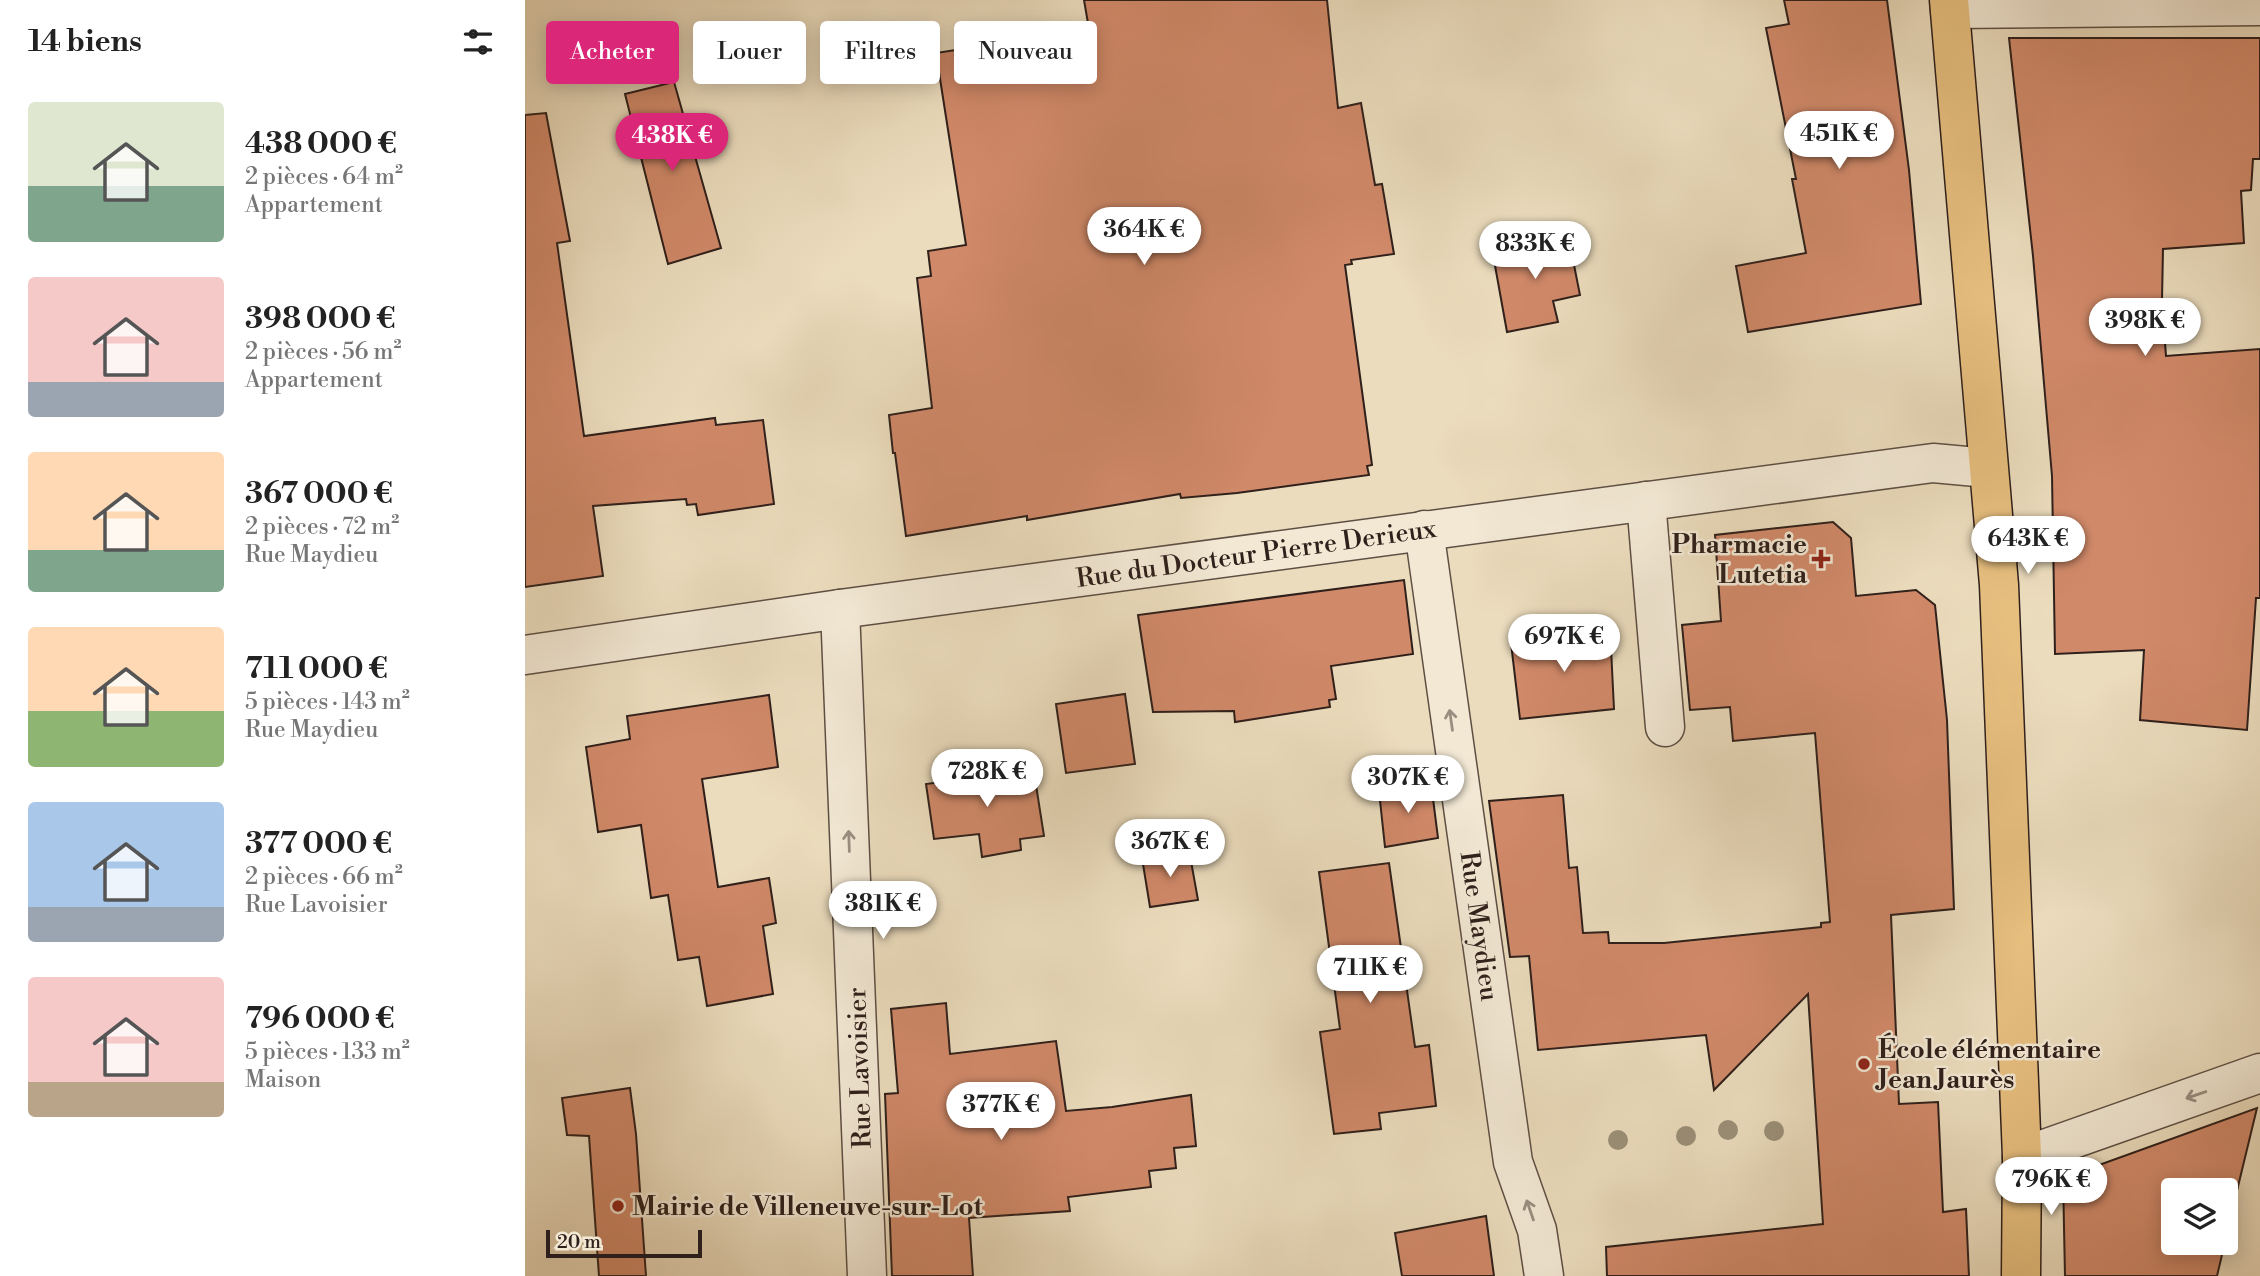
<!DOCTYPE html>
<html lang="fr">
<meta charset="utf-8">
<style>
:root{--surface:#fff;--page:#f2f2f2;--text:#222;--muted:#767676;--accent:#db2777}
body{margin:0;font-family:"Libre Bodoni",serif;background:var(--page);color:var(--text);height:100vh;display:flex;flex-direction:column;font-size:26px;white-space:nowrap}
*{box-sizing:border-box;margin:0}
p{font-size:23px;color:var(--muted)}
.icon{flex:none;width:38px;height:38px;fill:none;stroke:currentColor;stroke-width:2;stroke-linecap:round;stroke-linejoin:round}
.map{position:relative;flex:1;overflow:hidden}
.sheet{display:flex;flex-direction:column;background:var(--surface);width:525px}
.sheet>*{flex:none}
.guide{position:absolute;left:21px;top:21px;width:665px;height:63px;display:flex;gap:14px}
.controls{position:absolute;left:1636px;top:1178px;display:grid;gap:14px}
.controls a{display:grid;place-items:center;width:77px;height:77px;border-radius:7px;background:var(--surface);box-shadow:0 4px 18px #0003;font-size:35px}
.scale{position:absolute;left:21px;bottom:18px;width:156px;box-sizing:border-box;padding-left:7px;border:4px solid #2f201b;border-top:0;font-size:19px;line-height:24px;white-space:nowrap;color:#2f201b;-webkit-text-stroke:5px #f2e8d4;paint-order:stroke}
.price{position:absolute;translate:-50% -60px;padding:0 16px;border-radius:24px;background:#fff;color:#222;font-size:23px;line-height:46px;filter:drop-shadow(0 2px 4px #0008)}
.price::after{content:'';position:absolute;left:50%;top:42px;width:21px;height:16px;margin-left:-10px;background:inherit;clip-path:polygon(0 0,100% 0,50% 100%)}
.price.selected{background:var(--accent);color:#fff}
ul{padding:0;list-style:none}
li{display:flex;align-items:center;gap:21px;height:175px;padding:0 28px}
li span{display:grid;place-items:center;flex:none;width:196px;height:140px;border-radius:7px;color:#555}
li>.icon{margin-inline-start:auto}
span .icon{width:84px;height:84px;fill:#fffc;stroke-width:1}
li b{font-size:30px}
h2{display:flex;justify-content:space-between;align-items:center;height:84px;padding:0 28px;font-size:30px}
.tag{padding:0 24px;border-radius:7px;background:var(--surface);box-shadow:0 4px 18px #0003;font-size:24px;line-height:63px}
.tag.selected{background:var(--accent);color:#fff}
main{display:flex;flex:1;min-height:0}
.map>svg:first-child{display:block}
.building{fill:#d08969;stroke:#2f201b;stroke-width:2}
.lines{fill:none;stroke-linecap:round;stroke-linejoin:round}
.minor-casing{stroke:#5e4f44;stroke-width:41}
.major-casing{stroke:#2f201b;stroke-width:41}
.minor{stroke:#f2e8d4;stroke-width:38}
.major{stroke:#e6be7e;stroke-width:38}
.tree{fill:#9a8f78}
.oneway{stroke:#9a8e81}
.poi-dot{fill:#8f2418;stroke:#f2e8d4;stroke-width:2.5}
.labels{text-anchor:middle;stroke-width:5;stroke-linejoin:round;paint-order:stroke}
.poi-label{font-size:26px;font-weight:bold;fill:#2f201b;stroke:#f2e8d4;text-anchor:start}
.street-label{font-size:26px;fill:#2f201b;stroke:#f2e8d4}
</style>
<main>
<section class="sheet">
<h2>14 biens<svg class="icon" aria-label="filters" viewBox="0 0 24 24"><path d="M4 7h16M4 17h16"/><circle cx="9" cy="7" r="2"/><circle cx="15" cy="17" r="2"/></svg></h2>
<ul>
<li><span style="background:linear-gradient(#dfe7d0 60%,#7fa58c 0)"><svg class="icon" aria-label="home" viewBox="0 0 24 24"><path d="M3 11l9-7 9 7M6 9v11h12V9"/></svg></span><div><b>438 000 €</b><p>2 pièces · 64 m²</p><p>Appartement</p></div></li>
<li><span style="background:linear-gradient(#f6c9c9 75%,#9aa5b1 0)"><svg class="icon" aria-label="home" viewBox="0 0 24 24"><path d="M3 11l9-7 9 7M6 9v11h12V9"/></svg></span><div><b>398 000 €</b><p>2 pièces · 56 m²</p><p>Appartement</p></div></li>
<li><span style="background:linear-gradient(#ffd9b3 70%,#7fa58c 0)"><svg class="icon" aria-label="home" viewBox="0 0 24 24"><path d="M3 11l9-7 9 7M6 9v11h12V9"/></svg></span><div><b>367 000 €</b><p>2 pièces · 72 m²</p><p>Rue Maydieu</p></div></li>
<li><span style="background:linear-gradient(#ffd9b3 60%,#8fb573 0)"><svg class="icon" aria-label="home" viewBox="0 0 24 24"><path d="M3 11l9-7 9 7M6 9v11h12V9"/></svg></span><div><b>711 000 €</b><p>5 pièces · 143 m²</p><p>Rue Maydieu</p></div></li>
<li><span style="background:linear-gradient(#a9c7e8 75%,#9aa5b1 0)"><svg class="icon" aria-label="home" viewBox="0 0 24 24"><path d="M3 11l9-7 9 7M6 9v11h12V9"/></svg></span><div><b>377 000 €</b><p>2 pièces · 66 m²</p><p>Rue Lavoisier</p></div></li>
<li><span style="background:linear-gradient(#f6c9c9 75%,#b9a48a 0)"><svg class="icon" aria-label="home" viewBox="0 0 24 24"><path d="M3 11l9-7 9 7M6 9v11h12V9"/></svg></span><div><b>796 000 €</b><p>5 pièces · 133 m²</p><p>Maison</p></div></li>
</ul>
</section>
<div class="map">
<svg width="1735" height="1276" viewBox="0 0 1735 1276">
<rect width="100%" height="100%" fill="#ebdcbd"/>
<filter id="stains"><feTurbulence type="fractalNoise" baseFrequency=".00286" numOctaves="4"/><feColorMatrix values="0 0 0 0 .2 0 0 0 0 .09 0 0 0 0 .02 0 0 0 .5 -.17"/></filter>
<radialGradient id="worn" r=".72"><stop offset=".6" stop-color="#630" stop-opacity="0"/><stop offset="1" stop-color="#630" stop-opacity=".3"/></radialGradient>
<!-- building -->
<g class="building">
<path d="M559,0h243l11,108 23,-5 14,82 7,-1 12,70 -43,6 1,4 -7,1 27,200 -5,1 2,9 -132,18 -56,5 -1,-4 -153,26v-4l-121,20 -11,-83h-2l-4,-38 43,-7 -15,-130 14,-2 -3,-25 38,-6 -30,-192 153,-24z"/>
<path d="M1259,0h103l22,170 12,134 -173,28 -12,-66 70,-13 -14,-74h4l-30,-151 23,-4z"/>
<path d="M1484,38h251v121h-7l-2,31 -10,1 3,52 -81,6 -1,51 4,56 94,-7v249h-4l-9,132 -107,-10 4,-70 -89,4 -3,-178 -19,-220z"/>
<path d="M149,82l47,166 -53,16 -43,-170z"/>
<path d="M21,113l24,128 -13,2 27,193 131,-18 1,7 47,-5 11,84 -76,11 -2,-11 -9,1 -1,-6 -93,7 10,70 -78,11v-472z"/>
<path d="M1043,235l12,60 -27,6 5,21 -51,10 -15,-83z"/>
<path d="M1308,522l18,16 5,58 60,-6 19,15 12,115 7,189 -63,6 8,189 39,-2 5,110 23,-3 3,67h-362l-1,-29 217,-23 -15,-230 -94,96 -8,-55 -168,15 -9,-94 -19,1 -21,-156 74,-6 6,73 8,-1 6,66 25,-1 1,11h55l157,-16v-4l9,-1 -15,-189 -82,8 -3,-34 -40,3 -8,-85 39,-4 -6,-86z"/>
<path d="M879,580l9,74 -82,12 5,33 -7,1 1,7 -95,15 -1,-11 -81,1 -15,-97z"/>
<path d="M1085,628l4,81 -94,10 -9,-76z"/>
<path d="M600,694l10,70 -69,9 -10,-69z"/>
<path d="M244,695l9,72 -76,12 16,108 51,-9 7,45 -13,3 10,68 -66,12 -8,-49 -21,3 -10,-65 -17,3 -10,-73 -43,7 -12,-85 44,-8 -3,-23z"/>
<path d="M481,764l30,21 8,51 -24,3 1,11 -39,7 -3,-23 -45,5 -8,-55 44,-6 4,-11z"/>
<path d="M906,783l7,55 -53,9 -6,-56z"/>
<path d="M664,850l9,50 -48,7 -8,-49z"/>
<path d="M864,863l26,184 14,-2 7,61 -57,7 2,16 -47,5 -14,-102 20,-3 -21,-157z"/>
<path d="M421,1003l4,51 106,-13 10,70 46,-4 79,-12 5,51 -22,2 2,20 -27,3 2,16 -83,10 2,14 -101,7 4,58h-81l-7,-182 13,-1 -7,-84z"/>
<path d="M105,1088l6,46 10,142h-47l-10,-140 -22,-1 -5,-37z"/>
<path d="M1732,1108l-31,128v-46h-53v52h52l-8,34h-152l-2,-98z"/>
<path d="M961,1216l8,60h-92l-7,-43z"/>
</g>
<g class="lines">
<!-- minor casing -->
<g class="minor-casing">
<g id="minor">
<path d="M1425,9l310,-3"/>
<path d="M1121,501l19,226"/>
<path d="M899,530l89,632 24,68 7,46"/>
<path d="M315,609l27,667"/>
<path d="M0,655l315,-46 1093,-146 55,5"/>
<path d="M1497,1157l238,-84"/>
</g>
</g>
<!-- major casing -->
<g class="major-casing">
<path id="major" d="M1424,0l50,585 23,572 -1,119"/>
</g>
<!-- minor -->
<use href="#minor" class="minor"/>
<!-- major -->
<use href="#major" class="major"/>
</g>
<!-- trees -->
<g class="tree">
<circle cx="1203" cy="1130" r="10"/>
<circle cx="1249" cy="1131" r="10"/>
<circle cx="1161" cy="1136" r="10"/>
<circle cx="1093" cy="1140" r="10"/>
</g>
<!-- one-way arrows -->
<defs><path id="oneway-shaft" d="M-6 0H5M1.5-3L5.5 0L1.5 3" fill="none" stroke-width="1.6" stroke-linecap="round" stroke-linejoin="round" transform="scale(1.75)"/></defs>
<g class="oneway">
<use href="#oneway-shaft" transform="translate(926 720) rotate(-98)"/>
<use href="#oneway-shaft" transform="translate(324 841) rotate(-92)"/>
<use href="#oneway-shaft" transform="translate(1671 1095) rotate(161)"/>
<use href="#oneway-shaft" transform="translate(1005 1210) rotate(-109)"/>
</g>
<!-- markers -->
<g class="poi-dot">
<path d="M1292.5 548.5h7v7h7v7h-7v7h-7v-7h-7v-7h7z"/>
<circle cx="1339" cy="1064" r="7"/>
<circle cx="93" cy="1206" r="7"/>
</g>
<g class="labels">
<!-- poi labels -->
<g class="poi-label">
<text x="1282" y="553" text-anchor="end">Pharmacie<tspan x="1282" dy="30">Lutetia</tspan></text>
<text x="1353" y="1058">École élémentaire<tspan x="1353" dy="30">Jean Jaurès</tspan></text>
<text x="107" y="1215">Mairie de Villeneuve-sur-Lot</text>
</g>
<!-- street labels -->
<g class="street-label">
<text transform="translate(731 553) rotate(-8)" y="9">Rue du Docteur Pierre Derieux</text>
<text transform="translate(955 926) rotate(82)" y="9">Rue Maydieu</text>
<text transform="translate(334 1068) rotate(-92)" y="9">Rue Lavoisier</text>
</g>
</g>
<rect width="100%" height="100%" filter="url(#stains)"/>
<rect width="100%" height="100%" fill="url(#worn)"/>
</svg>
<div class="controls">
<a><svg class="icon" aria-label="layers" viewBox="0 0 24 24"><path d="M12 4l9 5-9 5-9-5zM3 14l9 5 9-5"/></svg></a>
</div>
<div class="scale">20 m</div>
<b class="price" style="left:1314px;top:171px">451K €</b>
<b class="price selected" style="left:147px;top:173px">438K €</b>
<b class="price" style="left:619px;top:267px">364K €</b>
<b class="price" style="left:1010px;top:281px">833K €</b>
<b class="price" style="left:1620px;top:358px">398K €</b>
<b class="price" style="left:1503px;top:576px">643K €</b>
<b class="price" style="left:1039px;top:674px">697K €</b>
<b class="price" style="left:462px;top:809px">728K €</b>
<b class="price" style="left:883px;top:815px">307K €</b>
<b class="price" style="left:645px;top:879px">367K €</b>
<b class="price" style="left:358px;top:941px">381K €</b>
<b class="price" style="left:845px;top:1005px">711K €</b>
<b class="price" style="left:476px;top:1142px">377K €</b>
<b class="price" style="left:1526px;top:1217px">796K €</b>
<div class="guide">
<a class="tag selected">Acheter</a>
<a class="tag">Louer</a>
<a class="tag">Filtres</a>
<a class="tag">Nouveau</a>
</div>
</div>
</main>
